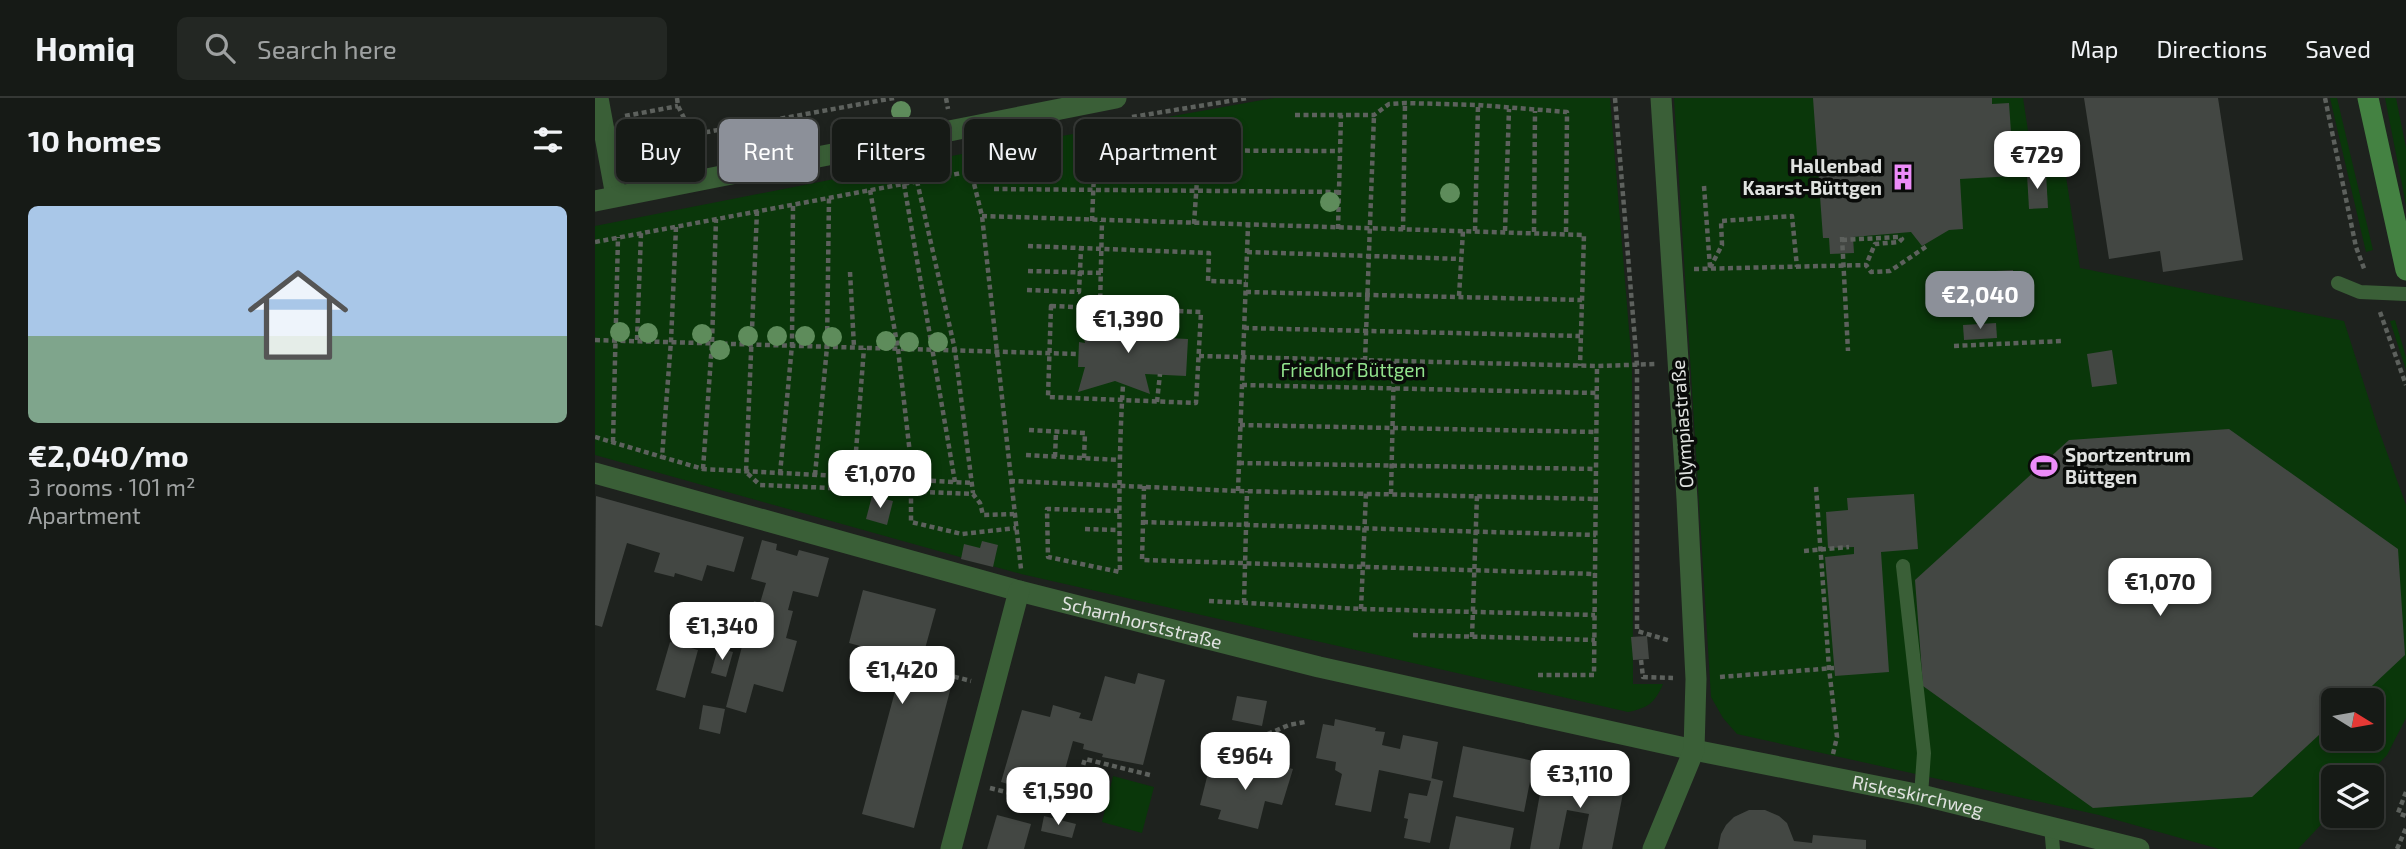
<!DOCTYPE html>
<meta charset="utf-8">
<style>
:root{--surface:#161a16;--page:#232723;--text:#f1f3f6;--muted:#9ea1a1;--line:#353835;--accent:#8c9099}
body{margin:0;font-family:"Exo 2",sans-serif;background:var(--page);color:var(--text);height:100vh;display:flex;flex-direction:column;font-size:26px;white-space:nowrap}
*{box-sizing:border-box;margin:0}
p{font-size:23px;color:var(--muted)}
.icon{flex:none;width:38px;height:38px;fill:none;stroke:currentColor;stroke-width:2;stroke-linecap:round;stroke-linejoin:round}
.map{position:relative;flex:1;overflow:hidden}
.panel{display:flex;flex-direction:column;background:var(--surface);width:595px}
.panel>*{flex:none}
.banner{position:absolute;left:21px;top:21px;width:665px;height:63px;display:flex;gap:14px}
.needle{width:46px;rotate:101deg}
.fabs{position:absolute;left:1726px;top:590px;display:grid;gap:14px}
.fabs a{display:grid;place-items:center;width:63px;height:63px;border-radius:10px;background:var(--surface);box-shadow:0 4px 10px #0003,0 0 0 2px var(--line);font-size:35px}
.price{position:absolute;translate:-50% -60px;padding:0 16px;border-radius:14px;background:#fff;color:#222;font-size:23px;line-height:46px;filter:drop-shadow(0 2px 4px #0008)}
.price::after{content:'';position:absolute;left:50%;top:42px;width:21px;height:16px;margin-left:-10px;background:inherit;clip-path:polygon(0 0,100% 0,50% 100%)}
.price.on{background:var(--accent);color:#fff}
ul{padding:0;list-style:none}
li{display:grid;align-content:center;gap:14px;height:371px;padding:0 28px}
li+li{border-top:2px solid var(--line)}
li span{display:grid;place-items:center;height:217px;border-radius:10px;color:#555}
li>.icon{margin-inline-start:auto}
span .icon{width:126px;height:126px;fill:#fffc;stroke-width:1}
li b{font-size:30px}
h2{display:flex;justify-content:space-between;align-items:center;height:84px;padding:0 28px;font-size:30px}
.pill{padding:0 24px;border-radius:10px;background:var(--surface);box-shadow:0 4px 10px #0003,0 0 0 2px var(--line);font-size:24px;line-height:63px}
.pill.on{background:var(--accent);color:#fff}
header{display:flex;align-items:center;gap:42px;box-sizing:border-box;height:98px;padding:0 35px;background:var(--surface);border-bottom:2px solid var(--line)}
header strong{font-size:33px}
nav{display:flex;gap:38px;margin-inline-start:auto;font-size:24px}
.search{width:490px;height:63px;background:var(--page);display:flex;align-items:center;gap:18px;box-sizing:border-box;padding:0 24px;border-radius:10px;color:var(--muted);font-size:26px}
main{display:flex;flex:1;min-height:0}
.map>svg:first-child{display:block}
.green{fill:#0a370a;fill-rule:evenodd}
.building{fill:#434743}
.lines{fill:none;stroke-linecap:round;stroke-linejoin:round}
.path{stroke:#5d615d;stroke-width:4.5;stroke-dasharray:5 3.5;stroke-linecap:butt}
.lane{stroke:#3a5f37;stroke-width:14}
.street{stroke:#3a5f37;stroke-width:21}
.secondary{stroke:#448242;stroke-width:21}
.tree{fill:#5e8c5b}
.labels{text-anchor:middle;stroke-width:7;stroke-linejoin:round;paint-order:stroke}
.poi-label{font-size:19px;font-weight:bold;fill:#e0e2e0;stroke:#090b09;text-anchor:end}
.park-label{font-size:19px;fill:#92e38d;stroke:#090b09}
.street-label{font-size:19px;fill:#e0e2e0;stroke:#090b09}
</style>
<header>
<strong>Homiq</strong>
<div class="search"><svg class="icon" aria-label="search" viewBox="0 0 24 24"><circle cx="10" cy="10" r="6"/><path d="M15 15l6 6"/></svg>Search here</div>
<nav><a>Map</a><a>Directions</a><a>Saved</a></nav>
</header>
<main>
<section class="panel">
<h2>10 homes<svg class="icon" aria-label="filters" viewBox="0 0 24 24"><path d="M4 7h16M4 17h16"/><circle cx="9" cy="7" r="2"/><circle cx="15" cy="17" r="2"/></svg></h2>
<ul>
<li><span style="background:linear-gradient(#a9c7e8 60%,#7fa58c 0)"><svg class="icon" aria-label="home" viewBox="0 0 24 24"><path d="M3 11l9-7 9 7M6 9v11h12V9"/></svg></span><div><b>€2,040/mo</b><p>3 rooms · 101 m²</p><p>Apartment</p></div></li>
</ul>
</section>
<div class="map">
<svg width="1811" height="751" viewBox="0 0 1811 751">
<rect width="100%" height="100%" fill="#1e221e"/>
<!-- green -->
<g class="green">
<path d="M679,0h336l22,268 1,318h30c-8,19 -15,24 -35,28l-607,-138 -426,-119v-229l372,-73z"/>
<path d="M1079,0h349l9,59h31l17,111 264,53 34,107 28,77v213l-19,37 -21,22h-33v35l-35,37h-79l-120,-34 -362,-81 -14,-16 -12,-21zM1738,602h38v38h-38z"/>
<path d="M1735,0h7l36,152 -7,2z"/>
<path d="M1790,0h11l10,50v57z"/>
<path d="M1800,222l11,37v13l-16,-49z"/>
<path d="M518,678l41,11 -12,46 -40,-11z"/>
</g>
<!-- building -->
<g class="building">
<path d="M1218,0h179v6l17,-1 5,73 -54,3 3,50 -14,1 -27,16 -11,-14 -58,5 1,16 -24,1 -1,-16h-6z"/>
<path d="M1489,0h134l25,162 -80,12 -3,-21 -51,8z"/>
<path d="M1451,75l2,35 -19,1 -2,-35z"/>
<path d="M1418,172l3,43 -53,4 -3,-44z"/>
<path d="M483,218l38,13 35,-11 -5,19 42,2 -2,37 -41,-2 5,20 -35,-13 -37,11 7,-25h-7l1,-25 6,1z"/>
<path d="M1401,225l1,15 -33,2 -1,-15z"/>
<path d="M1517,252l5,34 -25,3 -5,-33z"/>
<path d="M1634,331l169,120 7,106 -48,45h-24v22l-81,75 -159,11 -170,-122 -8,-106 154,-140z"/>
<path d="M1319,396l4,55 -37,3 8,120 -54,4 -10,-119 29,-3v-7l-26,1 -2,-36 22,-2 -1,-12z"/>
<path d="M1,398l148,41 -10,35 -27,-7 -5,16 -27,-8 -1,4 -20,-5 6,-19 -33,-10 -25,84 -7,-2z"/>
<path d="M277,398l21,5 -6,24 -21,-6z"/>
<path d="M167,442l15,4 -1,6 21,6 2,-6 30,8 -11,39 -25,-6 -5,19 5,1 -7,27 11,3 -14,51 -29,-8 -8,29 -20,-6 28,-106 6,2 6,-20 -15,-4z"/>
<path d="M387,443l16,4 -5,22 -32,-8 3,-15 16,4z"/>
<path d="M268,492l73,19 -18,65 34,9 -38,145 -52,-14 42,-156 -55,-15z"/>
<path d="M1052,538l2,23 -16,1 -2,-23z"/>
<path d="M75,544l28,8 -13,48 -29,-8z"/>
<path d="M123,550l15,4 -7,25 -15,-4z"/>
<path d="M543,575l27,7 -22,85 -41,-8 1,-3 -20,-5 1,-5 -11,-3 -16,57 -40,-8 1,-3 -17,-5 21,-72 28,7 3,-12 28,8 -2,5 13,3 13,-45 30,8z"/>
<path d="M642,598l30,5 -5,25 -30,-6z"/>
<path d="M108,607l22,4 -5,25 -21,-5z"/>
<path d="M740,621l41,9 -1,3 10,1 -3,13 18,4 3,-14 35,7 -7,39v-3l12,3 -13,62 -26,-5 4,-19 -4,-1 5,-25 18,3 4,-15 -52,-11 -8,42 -36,-7 7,-31 -7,-4 1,-8 -20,-4 7,-34 11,2z"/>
<path d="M868,648l71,15 -10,51 -71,-15z"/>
<path d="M666,663l32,8 -11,36 -17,-4 -7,28 -40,-10 3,-9 -21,-5 10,-40 46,12z"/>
<path d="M977,670l54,10 -14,71h-30l7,-35 -22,-4 -8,39h-29l11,-61 26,5z"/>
<path d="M1154,712h16l14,6 8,7 7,18 18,2 1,-8 53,5v9h-148l3,-15 5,-9 8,-8z"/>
<path d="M402,717l34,9 -7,25h-37z"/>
<path d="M449,718l32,8 -4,14 -31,-7z"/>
<path d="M861,718l58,12 -4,21h-61z"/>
</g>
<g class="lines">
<!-- path -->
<g class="path">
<path d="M82,0l1,8 15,30"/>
<path d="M351,0l2,11"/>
<path d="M1020,0l22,267v266l34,10"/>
<path d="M1730,0l31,149 9,24"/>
<path d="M700,17h79l15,-11 16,-1 73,2 89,7 -1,121"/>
<path d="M30,18l53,-10"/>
<path d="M537,19l116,-19"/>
<path d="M35,48l264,-48"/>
<path d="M371,53l16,65 39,353"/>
<path d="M75,63l23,-25"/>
<path d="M322,83l38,169 18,143"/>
<path d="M309,86l51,298"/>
<path d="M1109,88l6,81"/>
<path d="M399,91l346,3"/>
<path d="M275,92l28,159 15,131"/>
<path d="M162,113l-11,261 14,13 213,9 7,9 3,12 31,-1"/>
<path d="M387,118l602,19 -4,131"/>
<path d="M497,123l3,-71 245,1"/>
<path d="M599,126l5,-74"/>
<path d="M81,129l-5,114 -9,116 41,12 270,14"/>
<path d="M743,131l3,-114"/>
<path d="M808,132l2,-127"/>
<path d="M880,133l3,-125"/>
<path d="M910,133l4,-122"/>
<path d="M939,134l1,-121"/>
<path d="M1247,139l6,114"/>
<path d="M1247,142l58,-3 2,2 -3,3 -24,2 -9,21"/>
<path d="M0,144l377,-71"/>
<path d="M433,148l181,7 -1,28 38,1"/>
<path d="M652,154l214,7"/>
<path d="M1115,170l12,-23 -1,-24 71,-5 5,51"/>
<path d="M1099,171l172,-4 5,7 19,-1 37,-25v-2"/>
<path d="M433,173l73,2"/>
<path d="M255,174l4,75"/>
<path d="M432,192l52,2 2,-43"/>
<path d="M651,194l336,8"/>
<path d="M864,198l4,-65"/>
<path d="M456,208l150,6 -5,91 -148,-6z"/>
<path d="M505,209l2,-86"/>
<path d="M1785,214l26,73"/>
<path d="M649,230l336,8"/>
<path d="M565,239l1,-27"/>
<path d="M0,242l483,14"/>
<path d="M42,242l4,-107"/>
<path d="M1359,248l108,-5"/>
<path d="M604,258l398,10 59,-2"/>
<path d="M770,263l9,-246"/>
<path d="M647,287l355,8"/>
<path d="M562,304l3,-28"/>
<path d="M645,327l357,7"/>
<path d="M434,332l56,3 -1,25"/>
<path d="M0,339l67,20"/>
<path d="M18,344l5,-205"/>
<path d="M431,357l93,5"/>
<path d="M460,359l1,-25"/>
<path d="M644,365l357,6"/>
<path d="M108,371l9,-126 4,-124"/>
<path d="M185,376l12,-129 1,-140"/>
<path d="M220,377l12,-128 2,-149"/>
<path d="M259,379l10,-129"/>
<path d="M415,383l228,10 358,8"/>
<path d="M549,388l-2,74 453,14"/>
<path d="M1221,389l13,181 8,69 -4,17"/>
<path d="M316,392v32l51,12 54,-6"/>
<path d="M643,393l10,-265"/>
<path d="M796,396l3,-133"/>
<path d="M524,413l-72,-2 1,48 72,15c-1,-63 -1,-125 3,-187"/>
<path d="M548,424l453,13"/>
<path d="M490,431l34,1"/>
<path d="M1209,453l45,-4"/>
<path d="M614,503l152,8 234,6"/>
<path d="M649,505l3,-112"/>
<path d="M766,511l5,-116"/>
<path d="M818,537l182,5"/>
<path d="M877,539l5,-142"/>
<path d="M289,560l17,5"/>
<path d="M1046,562l2,17 30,1"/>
<path d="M326,570l50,13"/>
<path d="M943,577h56l3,-309"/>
<path d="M1125,579l114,-9"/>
<path d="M651,667l5,-24 38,-16 16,-3"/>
<path d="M395,690l80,20 15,-49 65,16"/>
<path d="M1811,694l-8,21 8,3"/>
<path d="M1802,751l9,-21"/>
</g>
<!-- lane -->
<g class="lane">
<path d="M1743,185l22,9 46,2"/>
<path d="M1308,468l21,187 -3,42"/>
<path d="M1456,728l2,23"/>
</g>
<!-- street -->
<g class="street">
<path d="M3,0l18,98"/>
<path d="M0,103l521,-103"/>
<path id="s1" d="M0,375l424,118 300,76 375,83 227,45 218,54"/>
<path d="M356,751l68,-258"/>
<path d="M1058,751l41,-99 2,-71 -9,-180 -26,-401"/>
</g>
<!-- secondary -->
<path class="secondary" d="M1773,0l38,172"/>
</g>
<!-- trees -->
<g class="tree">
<circle cx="306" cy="13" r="10"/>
<circle cx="155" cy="45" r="10"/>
<circle cx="855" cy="95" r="10"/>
<circle cx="735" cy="104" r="10"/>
<circle cx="25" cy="234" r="10"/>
<circle cx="53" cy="235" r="10"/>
<circle cx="107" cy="236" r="10"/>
<circle cx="153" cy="238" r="10"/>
<circle cx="182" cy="238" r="10"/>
<circle cx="210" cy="238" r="10"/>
<circle cx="237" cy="239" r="10"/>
<circle cx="291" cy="243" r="10"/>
<circle cx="314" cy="244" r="10"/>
<circle cx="343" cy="244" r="10"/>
<circle cx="125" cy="252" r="10"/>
</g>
<!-- icons -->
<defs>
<g id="building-bare" transform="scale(2.1)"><path d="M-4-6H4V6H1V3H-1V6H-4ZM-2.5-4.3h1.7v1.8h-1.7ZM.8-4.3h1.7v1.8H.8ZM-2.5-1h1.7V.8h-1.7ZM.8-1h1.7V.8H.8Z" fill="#ed8cf9" stroke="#090b09" stroke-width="2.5" paint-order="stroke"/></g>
<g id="stadium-bare" transform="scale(2.1)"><path d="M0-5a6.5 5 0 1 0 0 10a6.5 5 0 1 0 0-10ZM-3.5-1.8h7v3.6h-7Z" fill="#ed8cf9" stroke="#090b09" stroke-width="2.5" paint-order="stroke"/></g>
</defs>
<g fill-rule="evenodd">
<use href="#building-bare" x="1308" y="79"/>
<use href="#stadium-bare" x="1449" y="368"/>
</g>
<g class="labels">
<!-- poi labels -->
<g class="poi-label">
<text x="1287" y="75">Hallenbad<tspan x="1287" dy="22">Kaarst-Büttgen</tspan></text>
<text x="1470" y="364" text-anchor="start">Sportzentrum<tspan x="1470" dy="22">Büttgen</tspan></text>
</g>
<!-- park labels -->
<g class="park-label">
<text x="758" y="279">Friedhof Büttgen</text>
</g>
<!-- street labels -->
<g class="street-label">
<text transform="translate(1087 326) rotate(-94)" y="7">Olympiastraße</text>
<text dy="7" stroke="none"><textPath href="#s1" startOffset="567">Scharnhorststraße</textPath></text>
<text dy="7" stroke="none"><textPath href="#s1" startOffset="1362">Riskeskirchweg</textPath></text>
</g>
</g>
</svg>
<div class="fabs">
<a><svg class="needle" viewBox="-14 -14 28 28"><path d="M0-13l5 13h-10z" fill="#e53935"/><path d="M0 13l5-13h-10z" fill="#9ea1a1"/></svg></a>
<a><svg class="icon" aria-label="layers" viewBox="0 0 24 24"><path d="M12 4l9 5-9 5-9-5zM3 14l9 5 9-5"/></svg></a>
</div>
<b class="price" style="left:1442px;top:93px">€729</b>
<b class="price on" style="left:1385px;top:233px">€2,040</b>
<b class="price" style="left:533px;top:257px">€1,390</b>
<b class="price" style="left:285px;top:412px">€1,070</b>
<b class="price" style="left:1565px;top:520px">€1,070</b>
<b class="price" style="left:127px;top:564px">€1,340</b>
<b class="price" style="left:307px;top:608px">€1,420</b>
<b class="price" style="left:650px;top:694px">€964</b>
<b class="price" style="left:985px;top:712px">€3,110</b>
<b class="price" style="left:463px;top:729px">€1,590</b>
<div class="banner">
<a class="pill">Buy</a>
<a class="pill on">Rent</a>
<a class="pill">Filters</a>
<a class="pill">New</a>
<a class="pill">Apartment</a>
</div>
</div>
</main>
